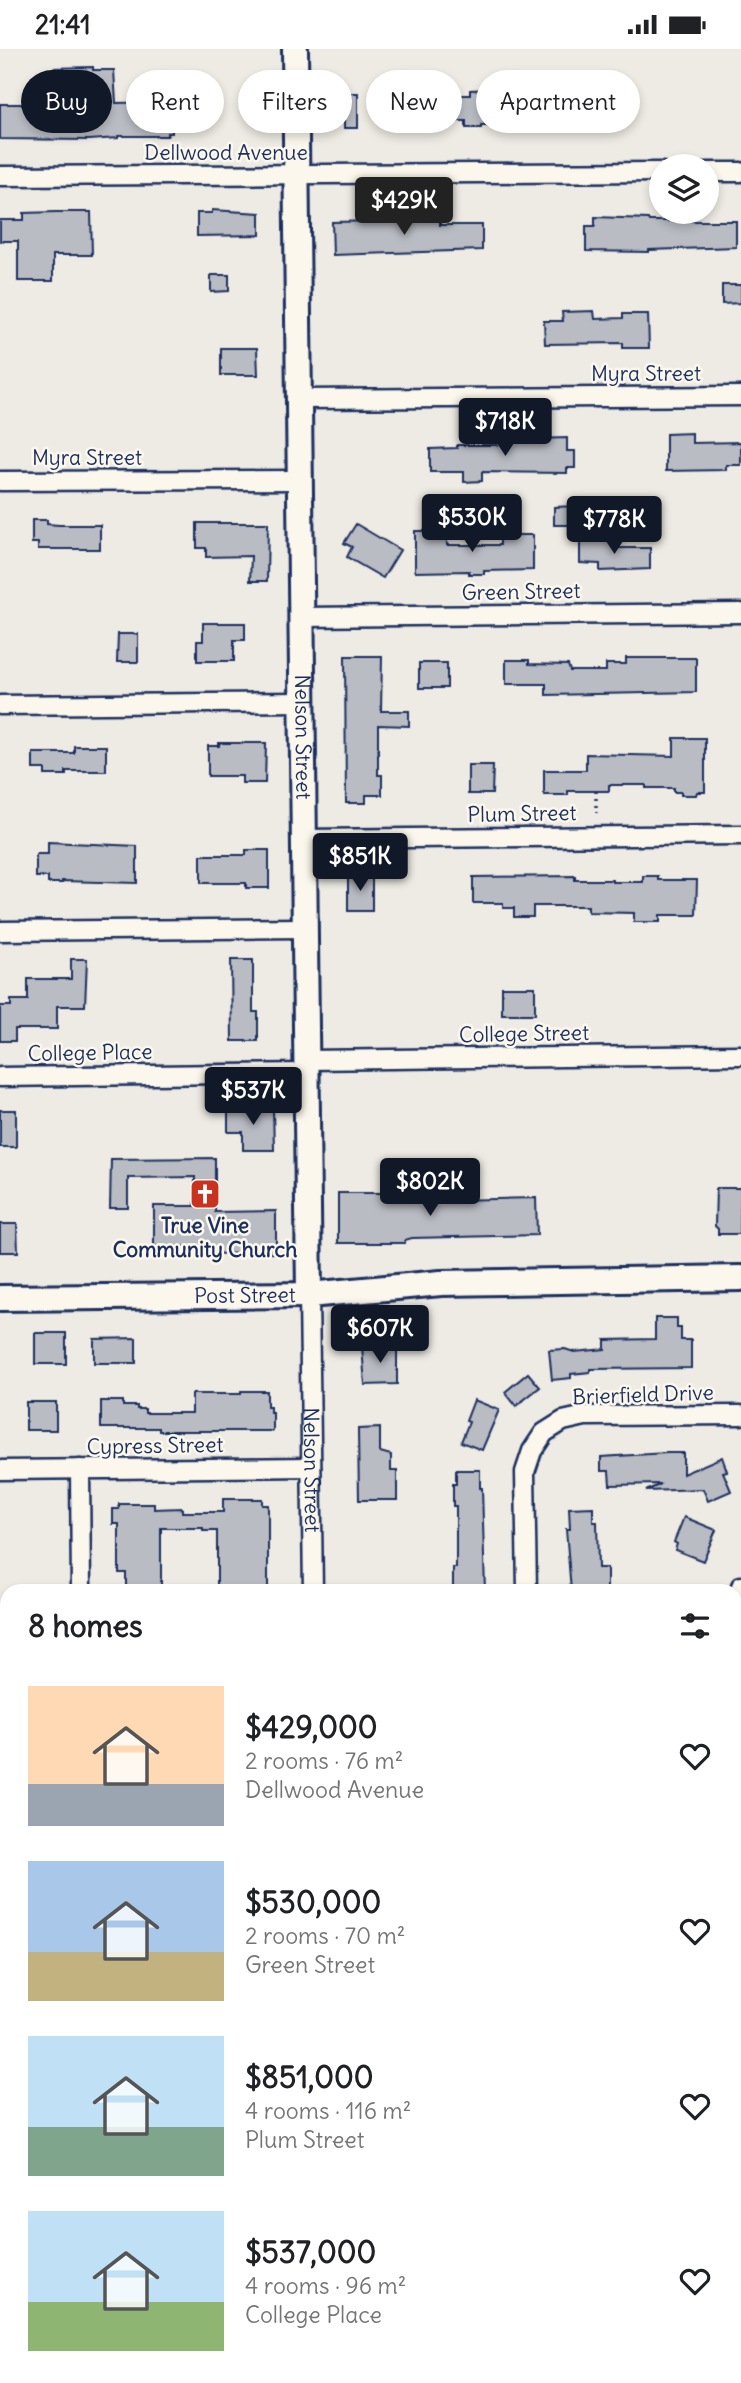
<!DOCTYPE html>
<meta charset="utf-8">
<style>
:root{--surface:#fff;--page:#f2f2f2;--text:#202124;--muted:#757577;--accent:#111827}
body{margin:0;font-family:Delius,sans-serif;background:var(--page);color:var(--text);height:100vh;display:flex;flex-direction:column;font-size:26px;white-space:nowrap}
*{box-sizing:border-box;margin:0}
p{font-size:23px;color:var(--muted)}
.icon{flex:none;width:38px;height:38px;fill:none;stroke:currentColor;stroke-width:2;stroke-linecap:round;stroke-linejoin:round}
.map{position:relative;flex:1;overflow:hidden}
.panel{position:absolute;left:0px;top:1535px;width:742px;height:800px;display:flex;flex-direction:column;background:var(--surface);border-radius:21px 21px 0 0;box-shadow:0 4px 10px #0003}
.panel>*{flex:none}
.guide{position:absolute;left:21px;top:21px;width:700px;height:63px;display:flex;gap:14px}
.fabs{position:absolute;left:649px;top:105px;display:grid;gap:14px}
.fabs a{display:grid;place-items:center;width:70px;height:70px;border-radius:50%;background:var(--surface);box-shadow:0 4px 10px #0003;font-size:35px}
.price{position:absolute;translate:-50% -60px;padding:0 16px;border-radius:7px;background:var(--accent);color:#fff;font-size:23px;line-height:46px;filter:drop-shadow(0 2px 4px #0008)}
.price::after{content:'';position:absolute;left:50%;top:42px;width:21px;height:16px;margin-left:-10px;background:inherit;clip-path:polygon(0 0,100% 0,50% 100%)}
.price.active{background:#222;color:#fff}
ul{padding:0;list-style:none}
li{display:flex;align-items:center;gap:21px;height:175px;padding:0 28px}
li span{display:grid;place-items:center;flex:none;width:196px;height:140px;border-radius:0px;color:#555}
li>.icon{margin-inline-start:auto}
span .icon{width:84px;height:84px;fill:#fffc;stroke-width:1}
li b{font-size:30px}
h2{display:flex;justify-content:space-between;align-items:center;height:84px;padding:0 28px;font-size:30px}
.pill{padding:0 24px;border-radius:32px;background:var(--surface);box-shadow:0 4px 10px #0003;font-size:24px;line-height:63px}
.pill.active{background:var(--accent);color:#fff}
.status{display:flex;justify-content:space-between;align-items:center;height:49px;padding:0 35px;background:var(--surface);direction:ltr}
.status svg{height:19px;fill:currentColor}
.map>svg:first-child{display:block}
.built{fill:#deddda}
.building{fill:#b9bcc3;stroke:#1b2f5e;stroke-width:2}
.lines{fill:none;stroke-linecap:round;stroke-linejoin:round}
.lane-casing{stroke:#1b2f5e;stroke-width:14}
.street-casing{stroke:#1b2f5e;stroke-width:23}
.secondary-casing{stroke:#1b2f5e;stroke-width:30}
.path{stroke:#1b2f5e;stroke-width:3.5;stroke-dasharray:2 5;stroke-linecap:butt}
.lane{stroke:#fbf7ec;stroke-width:9}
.street{stroke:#fbf7ec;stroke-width:18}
.secondary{stroke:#fbf7ec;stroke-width:24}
.labels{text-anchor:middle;stroke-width:5;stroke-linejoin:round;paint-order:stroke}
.street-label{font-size:21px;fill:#1b2f5e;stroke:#fbf7ec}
.poi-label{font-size:21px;font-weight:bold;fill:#1b2f5e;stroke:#fbf7ec}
</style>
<div class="status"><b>21:41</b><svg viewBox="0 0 49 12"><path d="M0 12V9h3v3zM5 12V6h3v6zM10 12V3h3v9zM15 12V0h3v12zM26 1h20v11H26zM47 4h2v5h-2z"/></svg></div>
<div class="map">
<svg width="741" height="2334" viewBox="0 0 741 2334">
<rect width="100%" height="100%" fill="#eeebe4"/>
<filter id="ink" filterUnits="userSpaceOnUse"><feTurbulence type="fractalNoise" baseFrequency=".0143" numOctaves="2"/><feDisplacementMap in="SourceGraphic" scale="14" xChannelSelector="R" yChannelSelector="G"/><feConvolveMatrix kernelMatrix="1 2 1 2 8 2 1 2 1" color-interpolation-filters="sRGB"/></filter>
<g filter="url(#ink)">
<!-- built -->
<path class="built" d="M26,2328h112l7,6h-127z"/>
<!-- building -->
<g class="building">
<path d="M93,18v3h21l2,33 48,-1 1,8h7v23h-4v3h-50v2l-29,2 -89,-1v-35h54l-1,-36z"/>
<path d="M491,40h37v36h-47v3h-15v-7h-10v-26h14v-5z"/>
<path d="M329,44h29v35h-14v-8l-15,1z"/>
<path d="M212,161l48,3v22l-63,1v-23h15z"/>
<path d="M56,163h35l1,43h-39v26h-35v-40h-18v-21h24v-7z"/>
<path d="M595,168l53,2 1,2h87v26l-87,3v2l-63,-1v-25h9z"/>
<path d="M381,170l59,1v5h42v25l-149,5 -1,-33 49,-1z"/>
<path d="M211,226h18v16l-18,1z"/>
<path d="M722,236h19v18l-19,1z"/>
<path d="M594,262l1,8 28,-1v-4h25l1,34h-26v-5l-78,1 -1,-23h19l-1,-9z"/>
<path d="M221,299h36l1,27h-37z"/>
<path d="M692,384v10l49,-1v23h-15v5l-60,1v-37z"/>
<path d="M567,389v13h8v17h-8v5l-85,-1v9l-18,1v-10h-34v-23l27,-1v-3h40v-5z"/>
<path d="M576,457v19h-22v-18z"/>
<path d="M32,471h15v4l12,1h41v24h-62v-6h-6z"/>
<path d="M197,474h71l-1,58h-17l1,-25 -45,1v-9h-9z"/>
<path d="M356,475l44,26 -17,28 -36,-21 5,-10 -8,-4z"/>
<path d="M415,482h32v14h53v-10h33v35l-49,1v3h-15v-3l-54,1z"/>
<path d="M580,491h35v8h35v21l-50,2v-7l-20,-1z"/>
<path d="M203,574h42v17h-11v21h-37v-20h6z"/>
<path d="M118,585h20v28h-21z"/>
<path d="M345,607h37l-1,55h28v15l-31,-1v50h4v20h-16v8h-20z"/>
<path d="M626,609h70v34l-150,3v-11h-40v-24h23v4l39,1 2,6h36v-7h20z"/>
<rect x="419" y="614" width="28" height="25"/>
<path d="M674,689h31v54h-8l-1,3h-15v-3h-7v-4h-28v-3h-37v6h-41v4h-24v-25h42v-16l88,2z"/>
<path d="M219,694h47l-1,40h-23v-7h-34v-30h11z"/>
<path d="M74,697h32v25h-40v4h-21v-6h-12v-16h41z"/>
<path d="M468,716h25l-1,29h-24z"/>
<path d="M48,793l89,4v37l-75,-2v2h-14v-6h-12v-23h12z"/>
<path d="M246,801h23v38h-23v-5h-45v-28h45z"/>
<rect x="348" y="826" width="24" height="36"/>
<path d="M575,827v4h37v2h31v-6h15v4h39l-1,35h-36v7h-26v-9l-46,-1v-6h-55v11h-19v-9h-11v-5h-30v-26z"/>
<path d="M71,910h16l-2,47h-28v23h-42v12h-15v-35h11v-6h17v-21h43z"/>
<path d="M231,911h22v52h5v29h-26z"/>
<rect x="502" y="938" width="33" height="27"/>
<path d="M273,1059l1,42h-31v-18h-15v-23z"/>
<rect x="0" y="1061" width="16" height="37"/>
<path d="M215,1109v54l61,-1v42l-81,1v-7l-41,-1v-40h41v-29l-67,1v30h-18l1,-49z"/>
<path d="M716,1139h25l-1,46h-22v-5l-3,-3z"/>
<path d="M384,1141h28v11l124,-3 1,37 -125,3 -7,2v3h-67v-50h46z"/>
<path d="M0,1175h17l1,28h-18z"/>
<path d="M655,1269h22v10h4v12h10v28l-101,1v3l-19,2v4l-19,2 -3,-30 16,-1 9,3 31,-3v-9l50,-1z"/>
<rect x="35" y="1284" width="31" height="31"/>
<path d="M136,1289v25h-42v-24z"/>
<path d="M397,1296v39l-32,1 -3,-39z"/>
<path d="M528,1324l12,14 -24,19 -11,-14z"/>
<path d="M241,1342h26v16h3v6h3v18h-114v-3h-58v-27h22v5h14v3h8v4h47v-19h49z"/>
<path d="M474,1351l25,10 -17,40 -21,-8 8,-20 -3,-1z"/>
<rect x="26" y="1353" width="30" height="28"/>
<path d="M380,1379v24l11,3v16h6v29h-38l-1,-71z"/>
<path d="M667,1404h16v21l39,-17 5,14 -4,1 8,19 -23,10 -5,-12 -57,2 15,-7 -51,1 -1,-14h-8v-14z"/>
<path d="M456,1421h24v18h2l3,103h-32v-23h3v-62h-3v-22h3z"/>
<path d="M223,1450h39v6h6v86h-51v-60h-14v-3h-42v63h-35v-18h-7v-49h-6v-15h6v-5h35v5l28,-1v4h41z"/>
<path d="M593,1458v15h4l1,46h9v23h-36l-5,-62h4l-1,-21z"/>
<path d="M684,1468l32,13 -13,31 -28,-11 2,-6 -3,-2z"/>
</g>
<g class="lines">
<!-- lane casing -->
<g class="lane-casing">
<path id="lane" d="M0,2172h7"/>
</g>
<!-- street casing -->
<g class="street-casing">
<g id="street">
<path d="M707,123h34"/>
<path d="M0,127l662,-4"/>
<path d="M299,350l442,-3"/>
<path d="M0,432l300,-1"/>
<path d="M301,568l440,-4"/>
<path d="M0,656l302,-3"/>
<path d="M303,790l438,-4"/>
<path d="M0,882l304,-3"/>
<path d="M307,1011l434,-5"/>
<path d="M0,1028l307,-4"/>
<path id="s1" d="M309,1246l4,296"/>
<path d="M80,1420l1,122"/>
<path d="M0,1421l311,-3"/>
<path d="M741,1537l-3,18 -1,113 4,11"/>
<path d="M527,1542l-2,-119 7,-21 12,-18 19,-12 22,-5 156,-1"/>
<path d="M735,1776l6,-5"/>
<path d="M735,2172l6,-5"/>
<path d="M656,2328l6,6"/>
<path d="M0,2330l7,-5"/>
<path d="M522,2334l9,-6"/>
</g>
</g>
<!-- secondary casing -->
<g class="secondary-casing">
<g id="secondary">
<path id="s2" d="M295,0l14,1246"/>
<path id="s3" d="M0,1249l309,-3 132,-12 300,-5"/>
</g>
</g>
<!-- path -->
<path class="path" d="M596,742v22"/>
<!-- lane -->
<use href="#lane" class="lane"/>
<!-- street -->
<use href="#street" class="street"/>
<!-- secondary -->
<use href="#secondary" class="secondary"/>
</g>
</g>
<!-- icons -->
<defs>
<g id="church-square" transform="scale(1.575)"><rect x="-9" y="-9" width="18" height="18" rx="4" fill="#c8321e" stroke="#fbf7ec"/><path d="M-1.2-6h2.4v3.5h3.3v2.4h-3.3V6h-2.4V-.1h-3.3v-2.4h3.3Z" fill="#fff"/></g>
</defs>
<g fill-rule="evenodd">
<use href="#church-square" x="205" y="1145"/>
</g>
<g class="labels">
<!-- street labels -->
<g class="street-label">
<text x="226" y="111">Dellwood Avenue</text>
<text x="646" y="332">Myra Street</text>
<text x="87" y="416">Myra Street</text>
<text transform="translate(521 543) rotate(-1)" y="7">Green Street</text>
<text dy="7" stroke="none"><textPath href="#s2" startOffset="688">Nelson Street</textPath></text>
<text transform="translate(522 765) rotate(-1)" y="7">Plum Street</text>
<text transform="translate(524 985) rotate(-1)" y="7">College Street</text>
<text transform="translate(90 1004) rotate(-1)" y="7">College Place</text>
<text dy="7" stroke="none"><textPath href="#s3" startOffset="245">Post Street</textPath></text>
<text transform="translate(643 1346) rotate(-2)" y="7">Brierfield Drive</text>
<text transform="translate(155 1397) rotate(-1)" y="7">Cypress Street</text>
<text dy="7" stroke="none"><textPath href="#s1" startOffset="175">Nelson Street</textPath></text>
</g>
<!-- poi labels -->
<g class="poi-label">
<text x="205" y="1184">True Vine<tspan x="205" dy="24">Community Church</tspan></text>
</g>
</g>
</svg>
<div class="fabs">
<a><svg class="icon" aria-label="layers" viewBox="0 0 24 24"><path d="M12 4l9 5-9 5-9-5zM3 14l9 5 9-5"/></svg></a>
</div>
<b class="price active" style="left:404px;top:188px">$429K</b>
<b class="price" style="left:505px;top:409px">$718K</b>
<b class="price" style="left:472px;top:505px">$530K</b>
<b class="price" style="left:614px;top:507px">$778K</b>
<b class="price" style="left:360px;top:844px">$851K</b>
<b class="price" style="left:253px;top:1078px">$537K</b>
<b class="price" style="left:430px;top:1169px">$802K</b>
<b class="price" style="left:380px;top:1316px">$607K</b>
<div class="guide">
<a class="pill active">Buy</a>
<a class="pill">Rent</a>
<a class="pill">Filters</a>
<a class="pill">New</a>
<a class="pill">Apartment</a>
</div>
<section class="panel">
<h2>8 homes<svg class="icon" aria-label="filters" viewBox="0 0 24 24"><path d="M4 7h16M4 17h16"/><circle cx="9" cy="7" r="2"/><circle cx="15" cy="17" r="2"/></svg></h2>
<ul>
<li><span style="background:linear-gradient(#ffd9b3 70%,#9aa5b1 0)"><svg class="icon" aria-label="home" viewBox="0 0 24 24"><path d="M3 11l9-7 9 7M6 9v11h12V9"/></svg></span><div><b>$429,000</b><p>2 rooms · 76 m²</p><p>Dellwood Avenue</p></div><svg class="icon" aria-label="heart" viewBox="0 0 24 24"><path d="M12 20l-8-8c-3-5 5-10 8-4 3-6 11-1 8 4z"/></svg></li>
<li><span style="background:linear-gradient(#a9c7e8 65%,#c2b280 0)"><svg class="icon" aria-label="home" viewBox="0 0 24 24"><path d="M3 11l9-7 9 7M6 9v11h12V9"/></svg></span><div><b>$530,000</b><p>2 rooms · 70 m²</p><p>Green Street</p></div><svg class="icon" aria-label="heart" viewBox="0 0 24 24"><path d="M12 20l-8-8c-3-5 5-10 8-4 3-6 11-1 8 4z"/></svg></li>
<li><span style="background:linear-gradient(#bfe0f5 65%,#7fa58c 0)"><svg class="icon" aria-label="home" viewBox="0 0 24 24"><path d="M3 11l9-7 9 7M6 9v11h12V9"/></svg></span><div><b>$851,000</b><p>4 rooms · 116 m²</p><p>Plum Street</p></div><svg class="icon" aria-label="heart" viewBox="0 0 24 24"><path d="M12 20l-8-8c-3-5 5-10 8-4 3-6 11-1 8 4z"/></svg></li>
<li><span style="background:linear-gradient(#bfe0f5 65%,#8fb573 0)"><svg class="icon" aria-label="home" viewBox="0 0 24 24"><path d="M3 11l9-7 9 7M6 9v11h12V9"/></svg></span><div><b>$537,000</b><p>4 rooms · 96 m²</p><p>College Place</p></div><svg class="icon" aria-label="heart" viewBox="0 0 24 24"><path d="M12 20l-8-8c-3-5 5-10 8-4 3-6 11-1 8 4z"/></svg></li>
</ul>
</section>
</div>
